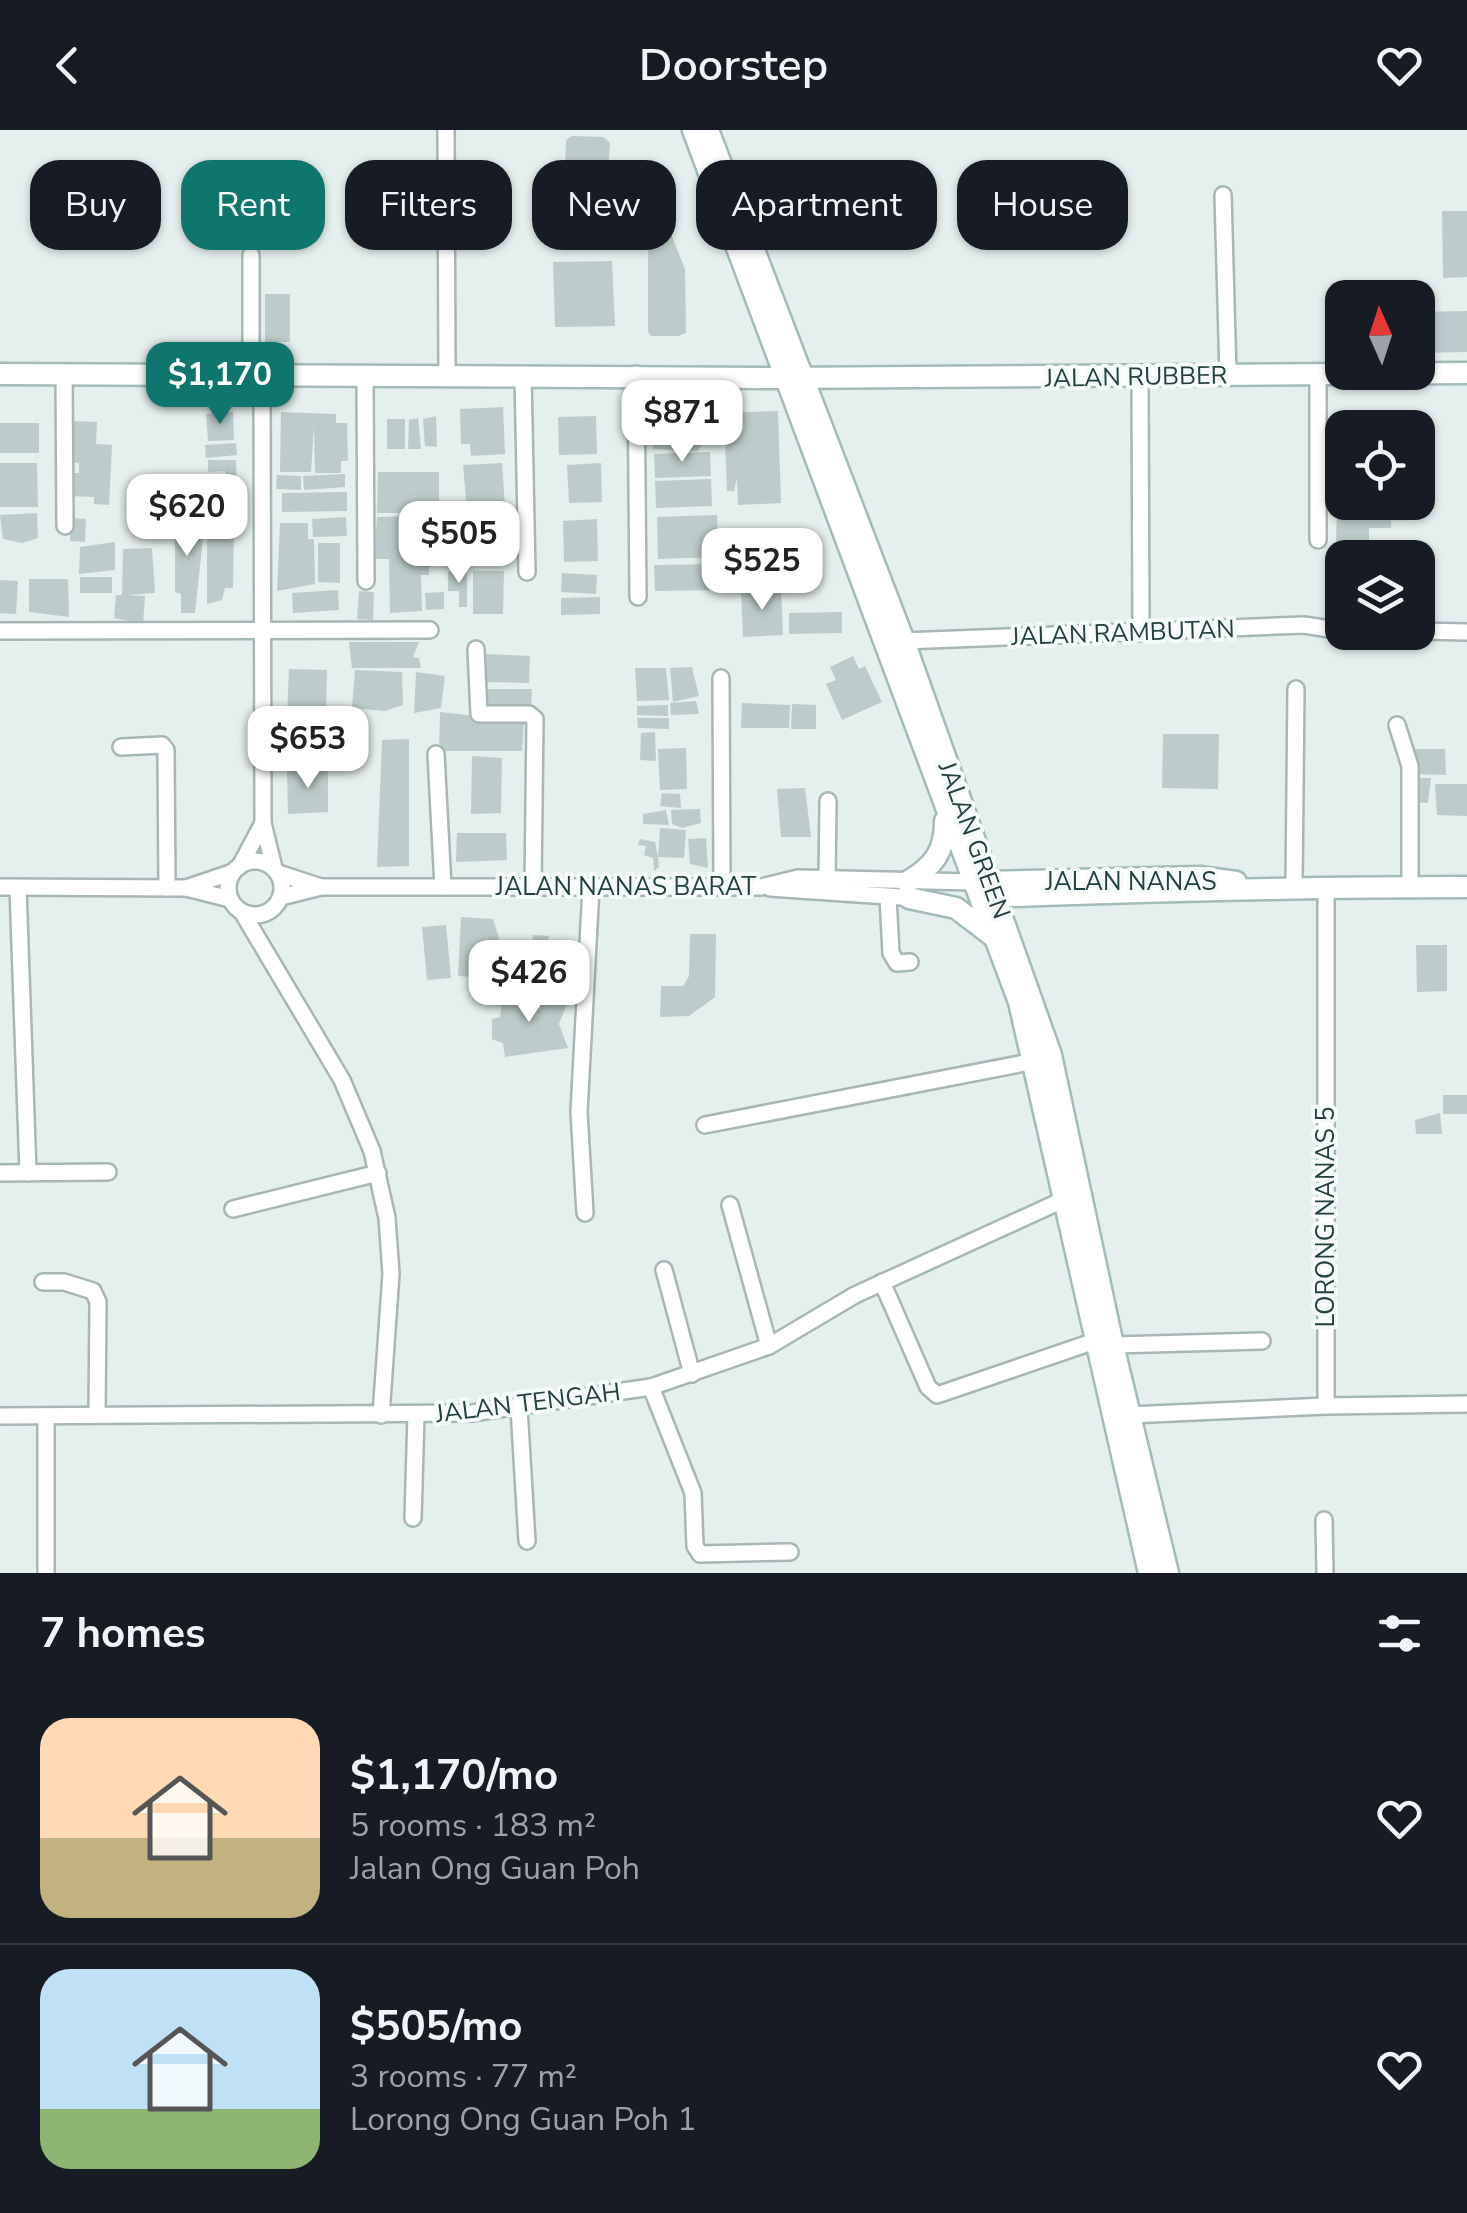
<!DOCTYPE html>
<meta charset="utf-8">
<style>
:root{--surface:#171b24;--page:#20242c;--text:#f1f3f6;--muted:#9ea1a6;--line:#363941;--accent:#0f766e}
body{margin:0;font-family:"Nunito Sans",sans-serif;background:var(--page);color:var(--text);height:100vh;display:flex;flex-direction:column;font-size:38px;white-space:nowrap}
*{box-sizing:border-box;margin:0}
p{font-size:32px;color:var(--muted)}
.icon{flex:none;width:55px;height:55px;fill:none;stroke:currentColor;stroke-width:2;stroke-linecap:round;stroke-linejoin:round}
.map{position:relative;height:1443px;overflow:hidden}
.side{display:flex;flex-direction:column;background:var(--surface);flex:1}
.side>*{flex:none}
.hud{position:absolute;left:30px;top:30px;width:1408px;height:90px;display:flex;gap:20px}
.needle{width:65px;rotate:357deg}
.tools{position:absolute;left:1325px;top:150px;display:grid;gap:20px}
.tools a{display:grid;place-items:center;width:110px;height:110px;border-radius:20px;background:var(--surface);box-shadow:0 2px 8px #0004;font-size:50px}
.price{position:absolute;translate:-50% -85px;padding:0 22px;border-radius:20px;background:#fff;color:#222;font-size:32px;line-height:65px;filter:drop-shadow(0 2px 5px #0008)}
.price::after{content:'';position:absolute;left:50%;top:60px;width:30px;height:22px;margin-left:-15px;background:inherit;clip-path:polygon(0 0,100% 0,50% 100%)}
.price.current{background:var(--accent);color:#fff}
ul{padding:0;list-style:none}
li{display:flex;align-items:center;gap:30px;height:250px;padding:0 40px}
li+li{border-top:2px solid var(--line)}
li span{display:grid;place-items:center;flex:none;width:280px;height:200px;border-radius:30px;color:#555}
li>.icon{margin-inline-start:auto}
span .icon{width:120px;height:120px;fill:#fffc;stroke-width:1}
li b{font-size:42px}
h2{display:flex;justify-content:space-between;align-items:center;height:120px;padding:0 40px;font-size:42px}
.chip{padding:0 35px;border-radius:30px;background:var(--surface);box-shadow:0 2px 8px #0004;font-size:35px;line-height:90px}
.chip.current{background:var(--accent);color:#fff}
header{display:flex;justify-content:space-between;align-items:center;height:130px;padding:0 40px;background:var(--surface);font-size:45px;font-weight:600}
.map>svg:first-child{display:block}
.building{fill:#bdccca}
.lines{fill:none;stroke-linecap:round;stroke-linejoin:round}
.street-casing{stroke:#a7b7b6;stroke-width:20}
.secondary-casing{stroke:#a3bbb9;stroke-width:25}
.street{stroke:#fff;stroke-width:15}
.secondary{stroke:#fff;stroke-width:20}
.labels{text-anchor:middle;stroke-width:8;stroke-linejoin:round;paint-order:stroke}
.street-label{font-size:25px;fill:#244141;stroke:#f6fbfa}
</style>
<header><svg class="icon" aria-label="back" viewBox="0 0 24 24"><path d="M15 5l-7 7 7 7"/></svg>Doorstep<svg class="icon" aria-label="heart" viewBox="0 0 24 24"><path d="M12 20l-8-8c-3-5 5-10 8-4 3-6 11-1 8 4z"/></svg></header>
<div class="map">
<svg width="1467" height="1443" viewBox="0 0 1467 1443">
<rect width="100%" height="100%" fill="#e5efed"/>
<!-- building -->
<g class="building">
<path d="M572,6l31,1 7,6 -5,67h-37l-4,-5 2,-65z"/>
<path d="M1442,81h25v66l-24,1z"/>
<path d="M654,93l13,1 18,45 1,64 -8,3h-27l-3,-4v-105z"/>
<path d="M612,131l3,65 -60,1 -2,-65z"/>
<rect x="265" y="164" width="25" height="48"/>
<path d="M1467,181v41l-48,1 -1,-41z"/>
<path d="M503,277l2,47 -34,2 -1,-12h-9l-1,-35z"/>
<path d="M778,281l3,92 -43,2 -1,-27 -3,13h-7l-3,-78z"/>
<path d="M233,282l1,28 -26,1 -2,-27z"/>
<path d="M281,282l55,2v9h11l1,38h-7v12h-26l-1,-47 -3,46h-31z"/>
<path d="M436,286l1,31 -12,-1 -2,-27z"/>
<path d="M596,286l1,38 -38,1 -1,-38z"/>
<path d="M418,288l3,31h-13l1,-29z"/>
<path d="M654,288l48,2 5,17 -9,14 -45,-2z"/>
<rect x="387" y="289" width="18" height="30"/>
<path d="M71,291l26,1 -1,22 16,1 -3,60 -15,-1v-7l-24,-1 1,-23h8v-10l-10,-1z"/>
<rect x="0" y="293" width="39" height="30"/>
<path d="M236,313l1,12 -31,3 -1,-13z"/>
<path d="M710,322l1,24 -56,2 -1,-24z"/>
<path d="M1339,329h3v43h50l-1,26h-22v13h-33z"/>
<path d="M208,330h28l1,29h-12v-18l-17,1z"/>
<path d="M0,333h37l1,44h-38z"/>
<path d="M502,333l3,45 -38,3 -4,-46z"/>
<path d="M601,333l1,39 -33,1 -2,-38z"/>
<path d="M378,342h61v41h-62z"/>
<path d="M345,344v13l-41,3 -1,-14z"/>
<path d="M277,345l24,1v14l-25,-1z"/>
<path d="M223,346l1,27h-17l-1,-26z"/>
<path d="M711,349l1,27 -56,2 -1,-27z"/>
<rect x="174" y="356" width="16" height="16"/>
<path d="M347,362v19l-65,1v-19z"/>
<path d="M447,379l19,8 1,36 -10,-6 -3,5 -5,-6z"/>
<path d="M37,383l1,25 -16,5 -19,-4 -3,-24z"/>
<path d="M474,384h30l-1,44h-30z"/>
<path d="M444,385l1,29 -25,1 9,15v15h-8l1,36 -32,2 -1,-54h-15l3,-42z"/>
<path d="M717,385l1,42 -60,2 -1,-42z"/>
<path d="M346,387l1,19 -34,1 -1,-18z"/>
<path d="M71,388l15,1 -1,23 -15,-1z"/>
<path d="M167,389h38l-10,94h-14v-19l-6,-2v-53l-8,-4z"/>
<path d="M597,389l1,42 -34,1 -1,-41z"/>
<path d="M207,391h27l-1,67h-8l-3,12 -15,4z"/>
<path d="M280,393h28v16h6l1,45 -38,7z"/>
<path d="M115,412v28l-36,4 1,-27z"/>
<path d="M318,413h22v40l-22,-1z"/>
<path d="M152,418l3,45 -28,2 18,1 -2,28 -29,-6 2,-23h6l1,-46z"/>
<path d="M719,434l1,26 -65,1 -1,-26z"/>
<path d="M473,441h31l-1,43h-30z"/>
<path d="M448,442h19v35h-8v-16h-11z"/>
<path d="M562,443l35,2 -1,19 -35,-2z"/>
<rect x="80" y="447" width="32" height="16"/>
<path d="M29,449h39l1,38 -40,-5z"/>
<path d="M0,450l18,1 -2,33 -16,-1z"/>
<path d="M338,460l1,20 -46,3 -1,-20z"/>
<path d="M781,460l2,45 -40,2 -2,-46z"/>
<path d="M359,461l15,1 -1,28 -16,-1z"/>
<path d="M444,462v17l-18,1 -1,-17z"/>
<path d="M600,467v17l-39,1v-17z"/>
<path d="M842,482v21l-53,1v-21z"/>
<path d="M349,512h70l-6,15 6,1 2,10h-69z"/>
<path d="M485,524l45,2 -1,27 -45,-1z"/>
<path d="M853,526l6,13 6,-3 17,36 -40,18 -16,-36 10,-4 -6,-13z"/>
<path d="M692,537l7,29 -26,6 -3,-34z"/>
<path d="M635,538h31l3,32 -32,1z"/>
<path d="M289,539l38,1 -2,89 -40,3z"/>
<path d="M355,540l47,2 1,33 -18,6 -33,-3z"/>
<path d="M416,542l29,4 -4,32 -27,5z"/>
<path d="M483,559h49l-1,21h-48z"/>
<path d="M696,571l3,13 -28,1 -1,-12z"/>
<path d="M742,573l48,2 -1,23h-48z"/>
<path d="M792,574l24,1v24h-25z"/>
<path d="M668,575v11l-31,-1v-9z"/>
<path d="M440,582l84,9 -2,30h-83z"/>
<path d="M637,588h32v11l-31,-1z"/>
<path d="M655,602l1,29 -16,-1 1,-27z"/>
<path d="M1163,604h56l-1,55 -56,-1z"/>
<path d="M409,609v127l-32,1 5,-127z"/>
<path d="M686,618l1,41 -27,1 -2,-41z"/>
<path d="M1411,619h34l1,26 -34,-1z"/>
<path d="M472,626l30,2 -1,55 -30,1z"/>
<path d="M328,638v44l-40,2 -1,-43z"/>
<path d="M1415,648h16l-3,25 -14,-1z"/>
<path d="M1435,654h32v32l-30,-1z"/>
<path d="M805,658l6,49h-30l-4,-48z"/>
<path d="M662,663l18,1 1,14 -21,-2z"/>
<path d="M700,679l1,14 -19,5 -10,-4 -1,-14z"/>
<path d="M666,680l3,15 -26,-1v-10z"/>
<path d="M660,698l26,2 -2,28 -26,-1 1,10 -5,4 -1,-13 -9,-3 2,-9 -8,-1 2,-6 15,3 3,15z"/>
<path d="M457,703h49l1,27 -51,2z"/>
<path d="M706,708l2,30 -18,-4 -2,-25z"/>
<path d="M461,787l32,2 12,38 -17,21 -30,-2z"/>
<path d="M446,795l5,53 -24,2 -5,-53z"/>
<path d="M690,804h26l-1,63 -26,19 -29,1 1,-31h22l6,-10z"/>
<path d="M533,805l16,1 -1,8 9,1 -3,37 -24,-1z"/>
<path d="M1416,815h31v46l-30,1z"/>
<path d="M503,863l65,8 -9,23 9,24 -63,9 -2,-14 -11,-4v-20l8,-2z"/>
<rect x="1443" y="965" width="24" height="19"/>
<path d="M1440,983l2,21h-26l-1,-14z"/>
</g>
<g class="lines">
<!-- street casing -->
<g class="street-casing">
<g id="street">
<path d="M446,0l1,246"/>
<path d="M1223,65l5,179"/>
<path d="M64,244l1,152"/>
<path d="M262,244l1,449 11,45"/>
<path d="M636,244l2,223"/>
<path d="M251,245v-120"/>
<path d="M523,245l4,197"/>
<path d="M365,246l1,205"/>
<path d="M1140,246l1,257"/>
<path d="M1318,410v-166"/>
<path d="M0,501l430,-1"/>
<path d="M1418,501l49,1"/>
<path d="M904,511l400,-16 38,6"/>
<path d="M476,519l3,65h50l6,5 -2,168"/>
<path d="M721,548l1,209"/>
<path d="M1397,595l13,41v121"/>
<path d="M121,617l41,-2 4,5 1,138"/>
<path d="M436,624l7,133"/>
<circle cx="255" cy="758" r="27"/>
<path d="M240,736l23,-43"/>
<path d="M278,743l43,14"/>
<path d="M827,749l1,-78"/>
<path d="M0,757l186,1 44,11"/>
<path d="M1294,757l2,-198"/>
<path d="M1326,757v519l141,-2"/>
<path d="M18,758l10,285"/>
<path d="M186,758l47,-16"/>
<path d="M770,758l146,10"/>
<path d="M281,767l40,-10h440l37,-9 175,4"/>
<path d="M888,767l3,56 6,10 13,-1"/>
<path d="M242,782l100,168 30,71 15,67 4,56 -10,141"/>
<path d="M705,995l330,-64"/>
<path d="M0,1043l108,-1"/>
<path d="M730,1075l39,141"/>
<path d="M233,1079l145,-36"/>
<path d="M585,1083l-6,-101 12,-225"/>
<path d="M664,1140l28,104"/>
<path d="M43,1152h21l29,9 5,11 -1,113"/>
<path d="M882,1152l46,105 9,8 158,-54"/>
<path d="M1113,1215l149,-4"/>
<path d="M651,1257l42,106 2,53 5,8 90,-2"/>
<path d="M519,1278l8,133"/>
<path d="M1130,1285l196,-9"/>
<path d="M0,1286l472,-3 179,-26 118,-41 86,-51 210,-96"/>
<path d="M46,1286v157"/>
<path d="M413,1388l3,-103"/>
<path d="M1324,1390l1,53"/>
</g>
</g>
<!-- secondary casing -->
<g class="secondary-casing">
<g id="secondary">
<path d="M693,0l326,872 130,571"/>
<path d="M708,0l196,511 147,414 62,290 55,228"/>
<path d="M0,244l783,4 684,-5"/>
<path d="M907,752c26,-15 38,-30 38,-61"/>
<path d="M980,752l220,-5 36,5"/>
<path d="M986,767c161,-6 321,-10 481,-10"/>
<path d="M909,768l47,10 38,29"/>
</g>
</g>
<!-- street -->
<use href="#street" class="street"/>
<!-- secondary -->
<use href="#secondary" class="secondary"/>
</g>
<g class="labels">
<!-- street labels -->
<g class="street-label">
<text transform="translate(1136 246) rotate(-1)" y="9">JALAN RUBBER</text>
<text transform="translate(1123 502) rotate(-2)" y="9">JALAN RAMBUTAN</text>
<text transform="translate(975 710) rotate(70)" y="9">JALAN GREEN</text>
<text x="1131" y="760">JALAN NANAS</text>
<text x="626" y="765">JALAN NANAS BARAT</text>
<text transform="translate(1325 1087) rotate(-90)" y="9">LORONG NANAS 5</text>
<text transform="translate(528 1272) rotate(-7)" y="9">JALAN TENGAH</text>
</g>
</g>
</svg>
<div class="tools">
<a><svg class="needle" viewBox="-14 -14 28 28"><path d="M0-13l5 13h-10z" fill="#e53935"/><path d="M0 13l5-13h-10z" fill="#9ea1a6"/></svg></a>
<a><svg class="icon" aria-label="locate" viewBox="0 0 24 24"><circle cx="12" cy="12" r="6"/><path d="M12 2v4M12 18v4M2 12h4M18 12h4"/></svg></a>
<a><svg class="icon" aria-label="layers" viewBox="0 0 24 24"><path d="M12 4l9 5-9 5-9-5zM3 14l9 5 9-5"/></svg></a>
</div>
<b class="price current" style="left:220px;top:297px">$1,170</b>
<b class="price" style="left:682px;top:335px">$871</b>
<b class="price" style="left:187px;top:429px">$620</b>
<b class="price" style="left:459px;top:456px">$505</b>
<b class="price" style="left:762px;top:483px">$525</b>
<b class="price" style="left:308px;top:661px">$653</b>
<b class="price" style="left:529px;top:895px">$426</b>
<div class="hud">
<a class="chip">Buy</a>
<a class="chip current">Rent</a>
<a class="chip">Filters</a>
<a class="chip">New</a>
<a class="chip">Apartment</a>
<a class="chip">House</a>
</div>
</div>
<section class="side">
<h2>7 homes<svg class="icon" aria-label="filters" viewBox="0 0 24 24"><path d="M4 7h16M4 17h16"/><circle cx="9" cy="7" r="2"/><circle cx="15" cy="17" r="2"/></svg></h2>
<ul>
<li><span style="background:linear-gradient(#ffd9b3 60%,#c2b280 0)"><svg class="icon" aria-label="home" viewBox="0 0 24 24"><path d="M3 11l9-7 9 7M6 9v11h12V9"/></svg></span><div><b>$1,170/mo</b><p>5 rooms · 183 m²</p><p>Jalan Ong Guan Poh</p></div><svg class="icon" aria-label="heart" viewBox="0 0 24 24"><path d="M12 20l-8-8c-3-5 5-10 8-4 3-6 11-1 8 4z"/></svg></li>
<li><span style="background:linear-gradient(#bfe0f5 70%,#8fb573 0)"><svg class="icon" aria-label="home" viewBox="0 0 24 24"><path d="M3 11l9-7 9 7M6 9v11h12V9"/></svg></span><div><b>$505/mo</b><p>3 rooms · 77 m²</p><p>Lorong Ong Guan Poh 1</p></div><svg class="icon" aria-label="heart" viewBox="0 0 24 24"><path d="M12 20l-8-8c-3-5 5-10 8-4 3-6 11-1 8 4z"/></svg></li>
</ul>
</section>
